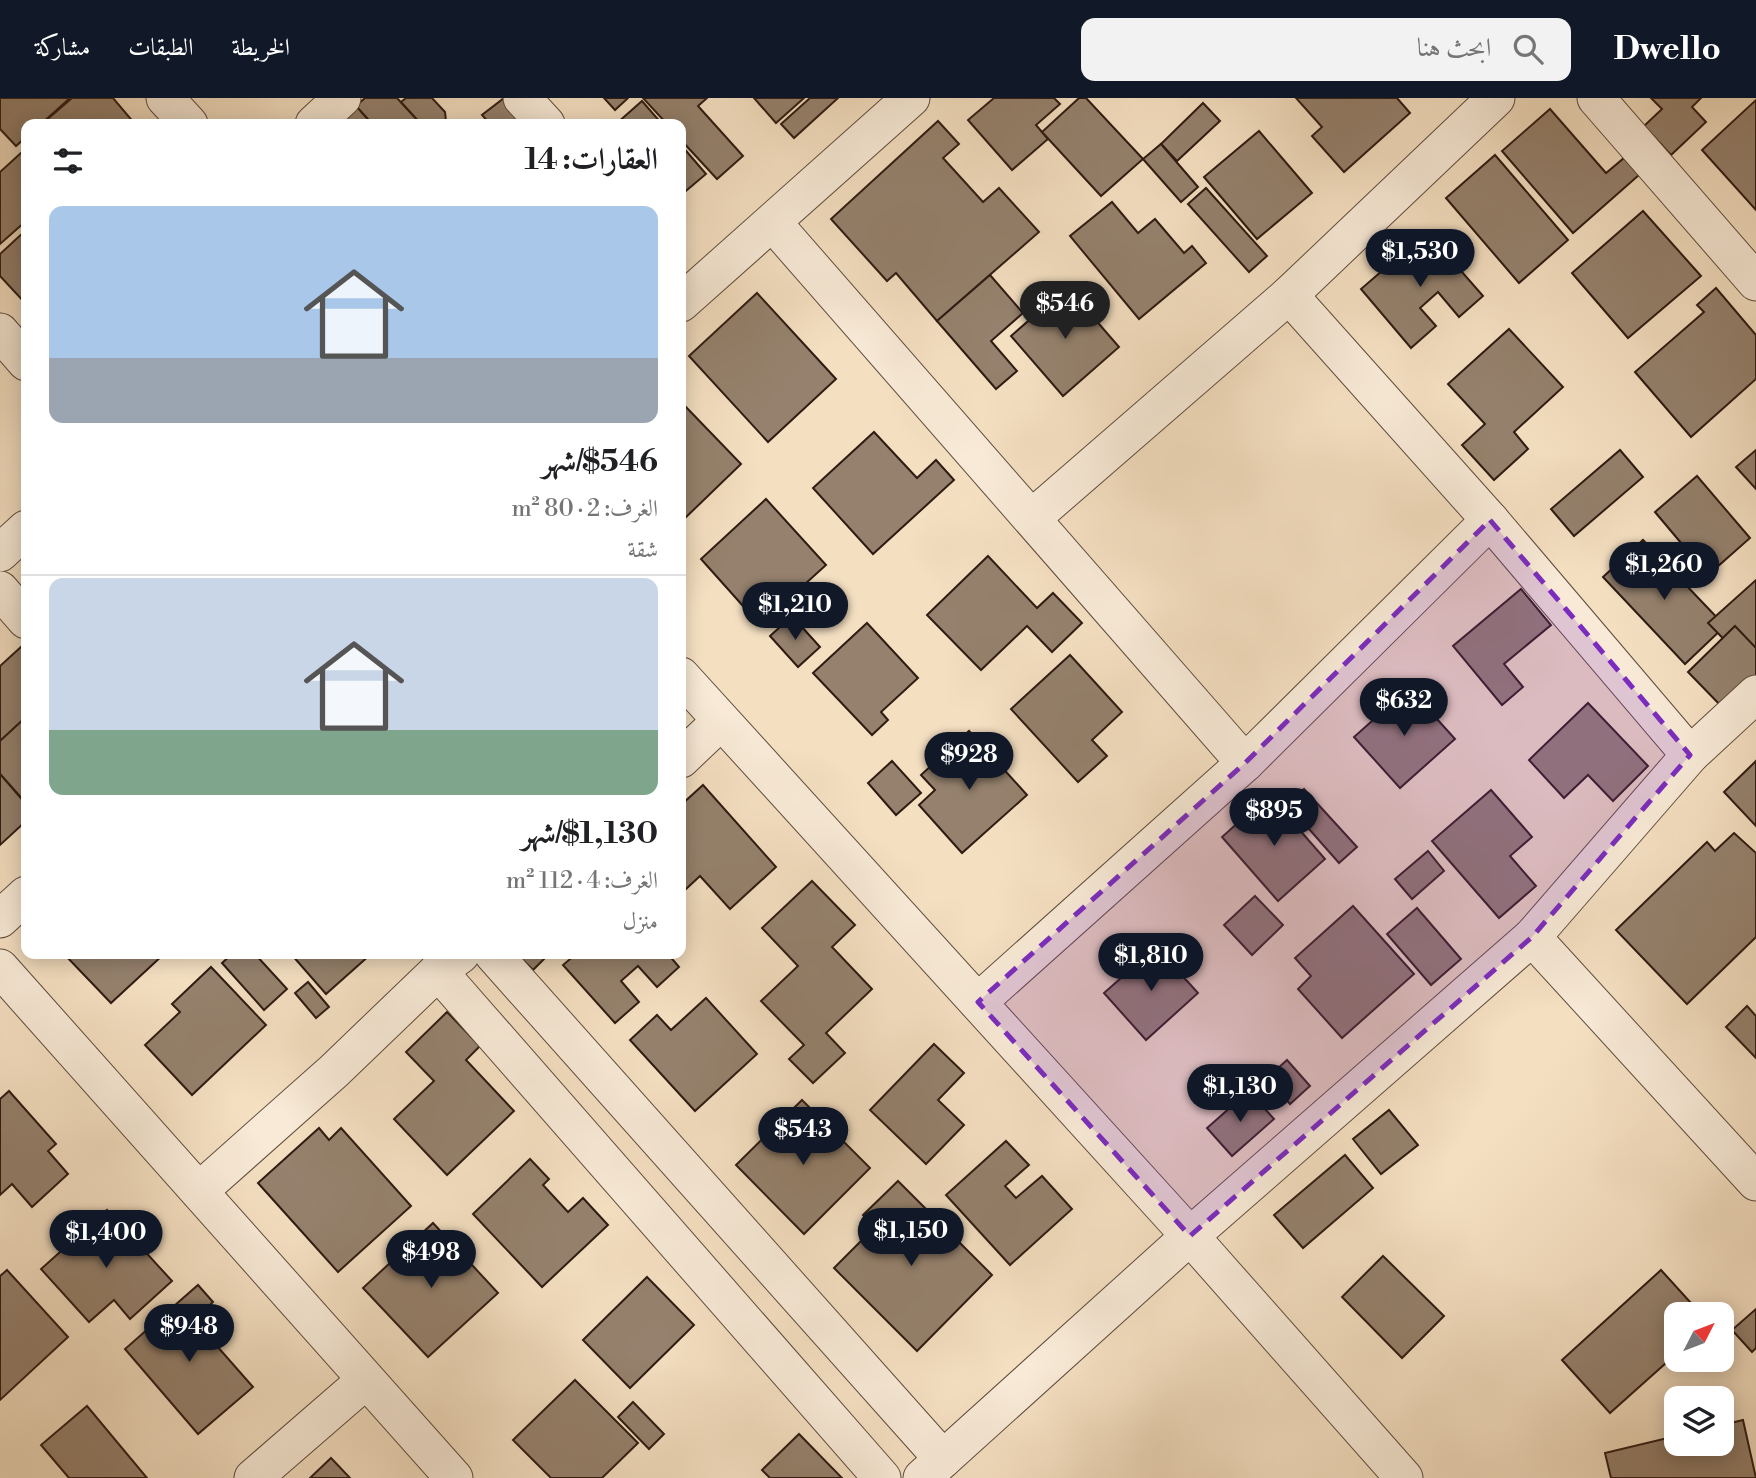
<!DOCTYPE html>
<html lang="ar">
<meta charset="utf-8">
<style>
:root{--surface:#fff;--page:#f2f2f2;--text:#202124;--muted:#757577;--line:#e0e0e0;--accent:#111827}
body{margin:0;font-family:"Libre Bodoni",Amiri,serif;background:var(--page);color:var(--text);direction:rtl;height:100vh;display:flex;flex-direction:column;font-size:26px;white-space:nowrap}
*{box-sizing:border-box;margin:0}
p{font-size:23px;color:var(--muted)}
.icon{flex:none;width:38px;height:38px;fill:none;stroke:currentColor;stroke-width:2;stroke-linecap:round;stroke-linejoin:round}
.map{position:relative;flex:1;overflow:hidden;direction:ltr}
.details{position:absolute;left:21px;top:21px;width:665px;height:840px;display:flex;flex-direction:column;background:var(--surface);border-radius:14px;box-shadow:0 4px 18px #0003;direction:rtl}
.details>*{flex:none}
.needle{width:46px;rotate:48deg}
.controls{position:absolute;left:1664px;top:1204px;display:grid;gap:14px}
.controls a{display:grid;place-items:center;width:70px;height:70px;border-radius:14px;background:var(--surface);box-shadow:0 4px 18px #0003;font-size:35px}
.price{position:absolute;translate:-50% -60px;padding:0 16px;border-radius:24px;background:var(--accent);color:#fff;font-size:23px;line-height:46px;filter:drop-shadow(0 2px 4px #0008)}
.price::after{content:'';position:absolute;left:50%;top:42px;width:21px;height:16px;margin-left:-10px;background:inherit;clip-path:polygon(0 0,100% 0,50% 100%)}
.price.current{background:#222;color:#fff}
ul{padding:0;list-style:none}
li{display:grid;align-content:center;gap:14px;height:371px;padding:0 28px}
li+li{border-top:2px solid var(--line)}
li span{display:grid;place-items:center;height:217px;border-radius:14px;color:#555}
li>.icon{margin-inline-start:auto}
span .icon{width:126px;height:126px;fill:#fffc;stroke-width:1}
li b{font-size:30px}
h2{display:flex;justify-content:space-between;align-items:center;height:84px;padding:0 28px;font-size:30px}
header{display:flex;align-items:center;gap:42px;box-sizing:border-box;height:98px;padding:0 35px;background:var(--accent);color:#fff}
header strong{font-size:33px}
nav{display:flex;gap:38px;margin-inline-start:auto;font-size:24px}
.search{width:490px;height:63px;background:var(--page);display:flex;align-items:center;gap:18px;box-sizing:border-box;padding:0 24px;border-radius:14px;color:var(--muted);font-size:26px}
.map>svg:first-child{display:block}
.building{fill:#95816d;stroke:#2f1b12;stroke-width:2}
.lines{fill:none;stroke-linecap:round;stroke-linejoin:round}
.minor-casing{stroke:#604c3e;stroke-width:39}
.minor{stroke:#f8ead7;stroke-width:37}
.marked{fill:#7b2cbf;fill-opacity:0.2;stroke:#7b2cbf;stroke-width:5;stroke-dasharray:14 9;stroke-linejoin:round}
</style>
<header>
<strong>Dwello</strong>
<div class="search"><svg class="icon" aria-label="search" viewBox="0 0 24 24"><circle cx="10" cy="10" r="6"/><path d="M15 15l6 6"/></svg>ابحث هنا</div>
<nav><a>الخريطة</a><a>الطبقات</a><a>مشاركة</a></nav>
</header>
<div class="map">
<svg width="1756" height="1380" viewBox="0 0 1756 1380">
<rect width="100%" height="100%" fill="#f4dfc1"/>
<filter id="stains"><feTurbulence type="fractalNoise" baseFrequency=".00286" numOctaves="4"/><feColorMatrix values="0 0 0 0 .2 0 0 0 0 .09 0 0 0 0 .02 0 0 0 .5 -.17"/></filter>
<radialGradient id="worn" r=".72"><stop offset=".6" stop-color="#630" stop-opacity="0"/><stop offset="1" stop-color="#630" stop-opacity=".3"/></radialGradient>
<!-- building -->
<g class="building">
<path d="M0,0h70l-29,26h-15v13l-10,9 -16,-17z"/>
<path d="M72,0h41l22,26h-93z"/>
<path d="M365,0h32l24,26h-49l-16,-18z"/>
<path d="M406,0h26l13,14 1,9 -3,3h-22l-20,-22z"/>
<path d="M504,0h6l20,26h-40l-8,-9z"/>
<path d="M604,0h24l-13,12z"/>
<path d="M643,0h64l-9,8 45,50 -26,23 -36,-39v-16h-14z"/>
<path d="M754,0h50l-28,25z"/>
<path d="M810,0h28l-44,40 -13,-14z"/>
<path d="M994,0h60l6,6 -24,21 12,14 -36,31 -44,-50z"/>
<path d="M1079,0h7l57,61 -42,37 -59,-64z"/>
<path d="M1296,0h101l13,15 -66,59 -32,-36 10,-9z"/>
<path d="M1651,0h50l-9,9 14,15 -35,33 -27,-29 18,-17z"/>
<path d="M1756,2v110l-54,-60z"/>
<path d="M642,3l20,23h-46z"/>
<path d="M1203,5l17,18 -43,40 -16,-17z"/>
<path d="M356,8l16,18h-36z"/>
<path d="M1550,11l56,64 18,-15 15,17 -66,58 -71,-82z"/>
<path d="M938,23l21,23 -16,14 40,44 16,-14 40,44 -102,89 -41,-48 -9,8 -56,-62z"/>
<path d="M1259,33l53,62 -55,46 -53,-62z"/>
<path d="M1161,46l37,43 -17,15 -38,-43z"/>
<path d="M681,47l25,29 -25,21z"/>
<path d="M22,54l4,6v63l-26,23v-72z"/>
<path d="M1495,57l73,85 -49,43 -73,-85z"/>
<path d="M1206,90l61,68 -18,16 -61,-68z"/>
<path d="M1112,104l26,31 17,-14 29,34 8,-7 14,17 -67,56 -69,-83z"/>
<path d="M1643,113l58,65 -73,62 -56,-65z"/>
<path d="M26,132v74l-26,-28v-22z"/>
<path d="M1427,134l56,64 -24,21 -21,-25 -18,16 16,18 -25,22 -50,-59z"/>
<path d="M990,177l33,38 -32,28 26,30 -21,18 -59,-68z"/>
<path d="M1067,189l52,60 -56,49 -52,-60z"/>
<path d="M1716,190l40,47v44l-65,58 -56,-65 69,-60 -7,-7z"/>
<path d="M757,195l79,86 -68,63 -79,-86z"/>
<path d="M1509,231l54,58 -49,45 14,17 -34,31 -32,-35 23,-21 -37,-40z"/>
<path d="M684,307l57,59 -60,58v-114z"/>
<path d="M874,334l43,46 19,-18 18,20 -81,74 -60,-66z"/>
<path d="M1620,352l23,27 -69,59 -23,-27z"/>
<path d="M1756,352v39l-20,-22z"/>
<path d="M1697,378l53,62 -42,37 -53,-63z"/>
<path d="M766,401l60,66 -66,60 -59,-66z"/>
<path d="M1643,442l82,86 -40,38 -82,-87z"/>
<path d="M988,458l49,52 16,-15 29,30 -30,29 -25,-26 -46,44 -54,-55z"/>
<path d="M1756,482v66l-14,12 -34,-35z"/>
<path d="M1521,491l30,36 -47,39 19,23 -21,18 -49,-59z"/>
<path d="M792,518l28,31 -22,20 -28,-31z"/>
<path d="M867,525l51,55 -37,34 7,8 -16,15 -59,-62z"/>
<path d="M1735,528l21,22v35l-30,28 -38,-39z"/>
<path d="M21,549l5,5v65l-26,24v-75z"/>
<path d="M1070,557l52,57 -30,28 15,16 -29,26 -67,-73z"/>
<path d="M1409,590l46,51 -55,49 -46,-51z"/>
<path d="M1588,605l60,63 -35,35 -25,-26 -24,23 -35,-38z"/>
<path d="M26,619v86l-26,-29v-33z"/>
<path d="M969,633l58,64 -65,58 -43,-48 16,-15 -14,-15z"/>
<path d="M892,663l29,32 -25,22 -28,-32z"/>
<path d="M1756,663v65l-32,-34z"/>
<path d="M0,676l26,30v17l-26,24z"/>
<path d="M703,687l73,82 -46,42 -30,-33 -15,14 -4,-6v-79z"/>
<path d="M1304,691l53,58 -18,16 -52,-59z"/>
<path d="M1491,692l41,47 -22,19 26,30 -37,32 -67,-77z"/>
<path d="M1269,697l56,64 -47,42 -56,-64z"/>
<path d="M1734,735l22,20v84l-69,67 -71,-74 91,-88 8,9z"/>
<path d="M1428,753l16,20 -32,28 -17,-20z"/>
<path d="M812,783l43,44 -23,22 40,42 -46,44 19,20 -32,30 -24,-24 15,-14 -43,-44 37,-35 -36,-38z"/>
<path d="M1255,798l28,29 -31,30 -28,-30z"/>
<path d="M1353,808l61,68 -72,64 -44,-49 13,-13 -16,-18z"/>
<path d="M1417,810l44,51 -30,26 -44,-51z"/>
<path d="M1156,849l42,46 -52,47 -42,-47z"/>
<path d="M64,856h100l-53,49z"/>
<path d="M232,856h23l32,35 -23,21 -42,-47z"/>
<path d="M291,856h80l-45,40z"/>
<path d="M517,856h32l-16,16z"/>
<path d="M576,856h92l11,13 -22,20 -19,-21 -17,15 18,21 -24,21 -52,-58z"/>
<path d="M211,869l55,58 -74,70 -47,-50 35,-33 -8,-8z"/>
<path d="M308,884l21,25 -13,11 -21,-25z"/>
<path d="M706,900l51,56 -62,57 -65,-71 27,-25 14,15z"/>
<path d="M1747,908l9,10v42l-30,-31z"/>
<path d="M447,914l33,34 -14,14 48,51 -67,64 -53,-56 40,-38 -28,-29z"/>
<path d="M934,946l30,29 -26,27 26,25 -38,39 -56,-54z"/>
<path d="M1287,962l23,26 -20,18 -23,-26z"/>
<path d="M9,993l47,53 -8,7 20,23 -36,33 -20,-23 -12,11v-96z"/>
<path d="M1249,993l25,28 -42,37 -25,-28z"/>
<path d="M802,1002l68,68 -66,66 -68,-69z"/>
<path d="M1389,1012l29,35 -37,29 -28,-35z"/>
<path d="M319,1030l10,12 12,-12 70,78 -73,66 -80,-89z"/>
<path d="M1006,1043l23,24 -24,21 11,12 26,-22 30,33 -62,56 -64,-70z"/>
<path d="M1345,1057l28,33 -70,60 -29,-33z"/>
<path d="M530,1061l19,20 -6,6 25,27 15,-14 25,27 -66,62 -69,-73z"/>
<path d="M898,1083l94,94 -75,76 -83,-83 41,-41 -12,-12z"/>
<path d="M107,1112l65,71 -42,38 -16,-19 -25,22 -48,-53z"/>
<path d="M433,1125l65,70 -70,64 -65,-69z"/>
<path d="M1383,1158l61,60 -42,42 -60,-61z"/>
<path d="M7,1172l61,67 -68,63v-124z"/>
<path d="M1661,1172l40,44h-25v40l-66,59 -48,-53z"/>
<path d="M647,1179l47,48 -64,63 -47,-48z"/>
<path d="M198,1187l15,17 -19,18 59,67 -55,47 -73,-85z"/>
<path d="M1756,1211v39l-4,4 -20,-22z"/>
<path d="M575,1282l63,63 -36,35h-51l-38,-38z"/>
<path d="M633,1304l31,32 -15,15 -31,-32z"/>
<path d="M87,1308l60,72h-78l-28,-33z"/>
<path d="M1743,1322l13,58h-145l-6,-25 71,-17v8h46v-19z"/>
<path d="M799,1336l43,44h-72l-8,-8z"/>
<path d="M331,1360l19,20h-40z"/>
</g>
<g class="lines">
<!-- minor casing -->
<g class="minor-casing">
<g id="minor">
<path d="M165,0l24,26"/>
<path d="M522,0l24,26"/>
<path d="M1596,0l160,184"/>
<path d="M314,26l28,-26"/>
<path d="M773,125l472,540"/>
<path d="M1289,197l201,225 200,235"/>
<path d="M681,205l230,-205"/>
<path d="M0,234l26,30"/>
<path d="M1032,420l257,-223 207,-197"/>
<path d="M0,455l26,-24"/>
<path d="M0,492l26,30"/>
<path d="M681,578l509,560 214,242"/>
<path d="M681,661l40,-38"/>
<path d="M0,821l26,-24"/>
<path d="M1532,839l224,245"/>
<path d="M493,856l450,505"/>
<path d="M0,870l454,510"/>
<path d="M438,873l444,507"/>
<path d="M978,904l267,-239 245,-243"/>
<path d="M199,1093l135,-120 104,-100 23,-17"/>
<path d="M253,1380l113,-98"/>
<path d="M922,1380l268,-242 342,-299 158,-182 66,-61"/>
</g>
</g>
<!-- minor -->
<use href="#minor" class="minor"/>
</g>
<!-- marked area -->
<path class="marked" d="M1490,422l200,235 -158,182 -342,299 -212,-234 267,-239z"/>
<rect width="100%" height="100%" filter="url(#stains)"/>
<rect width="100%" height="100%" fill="url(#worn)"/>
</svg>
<div class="controls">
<a><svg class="needle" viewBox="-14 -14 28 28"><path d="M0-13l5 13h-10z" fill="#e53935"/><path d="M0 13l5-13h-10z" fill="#757577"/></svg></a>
<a><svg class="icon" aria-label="layers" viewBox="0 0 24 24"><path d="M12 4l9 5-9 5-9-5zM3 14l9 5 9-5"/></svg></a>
</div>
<b class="price" style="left:1420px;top:191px">$1,530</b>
<b class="price current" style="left:1065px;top:243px">$546</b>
<b class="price" style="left:1664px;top:504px">$1,260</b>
<b class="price" style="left:795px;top:544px">$1,210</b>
<b class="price" style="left:1404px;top:640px">$632</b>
<b class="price" style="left:969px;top:694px">$928</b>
<b class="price" style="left:1274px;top:750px">$895</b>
<b class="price" style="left:1151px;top:895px">$1,810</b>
<b class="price" style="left:1240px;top:1026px">$1,130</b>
<b class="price" style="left:803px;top:1069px">$543</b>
<b class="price" style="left:911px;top:1170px">$1,150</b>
<b class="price" style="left:106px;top:1172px">$1,400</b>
<b class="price" style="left:431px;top:1192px">$498</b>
<b class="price" style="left:189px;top:1266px">$948</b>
<section class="details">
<h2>العقارات: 14<svg class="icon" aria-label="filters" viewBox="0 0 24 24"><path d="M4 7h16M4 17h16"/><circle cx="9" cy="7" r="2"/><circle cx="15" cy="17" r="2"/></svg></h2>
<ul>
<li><span style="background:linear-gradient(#a9c7e8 70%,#9aa5b1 0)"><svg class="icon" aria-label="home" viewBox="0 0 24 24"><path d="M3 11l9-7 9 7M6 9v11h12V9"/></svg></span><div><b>$546/شهر</b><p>الغرف: 2 · 80 m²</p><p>شقة</p></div></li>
<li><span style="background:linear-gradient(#c9d6e8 70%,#7fa58c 0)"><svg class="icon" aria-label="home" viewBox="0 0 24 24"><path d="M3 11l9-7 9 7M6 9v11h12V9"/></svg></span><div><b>$1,130/شهر</b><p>الغرف: 4 · 112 m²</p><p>منزل</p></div></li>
</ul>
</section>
</div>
